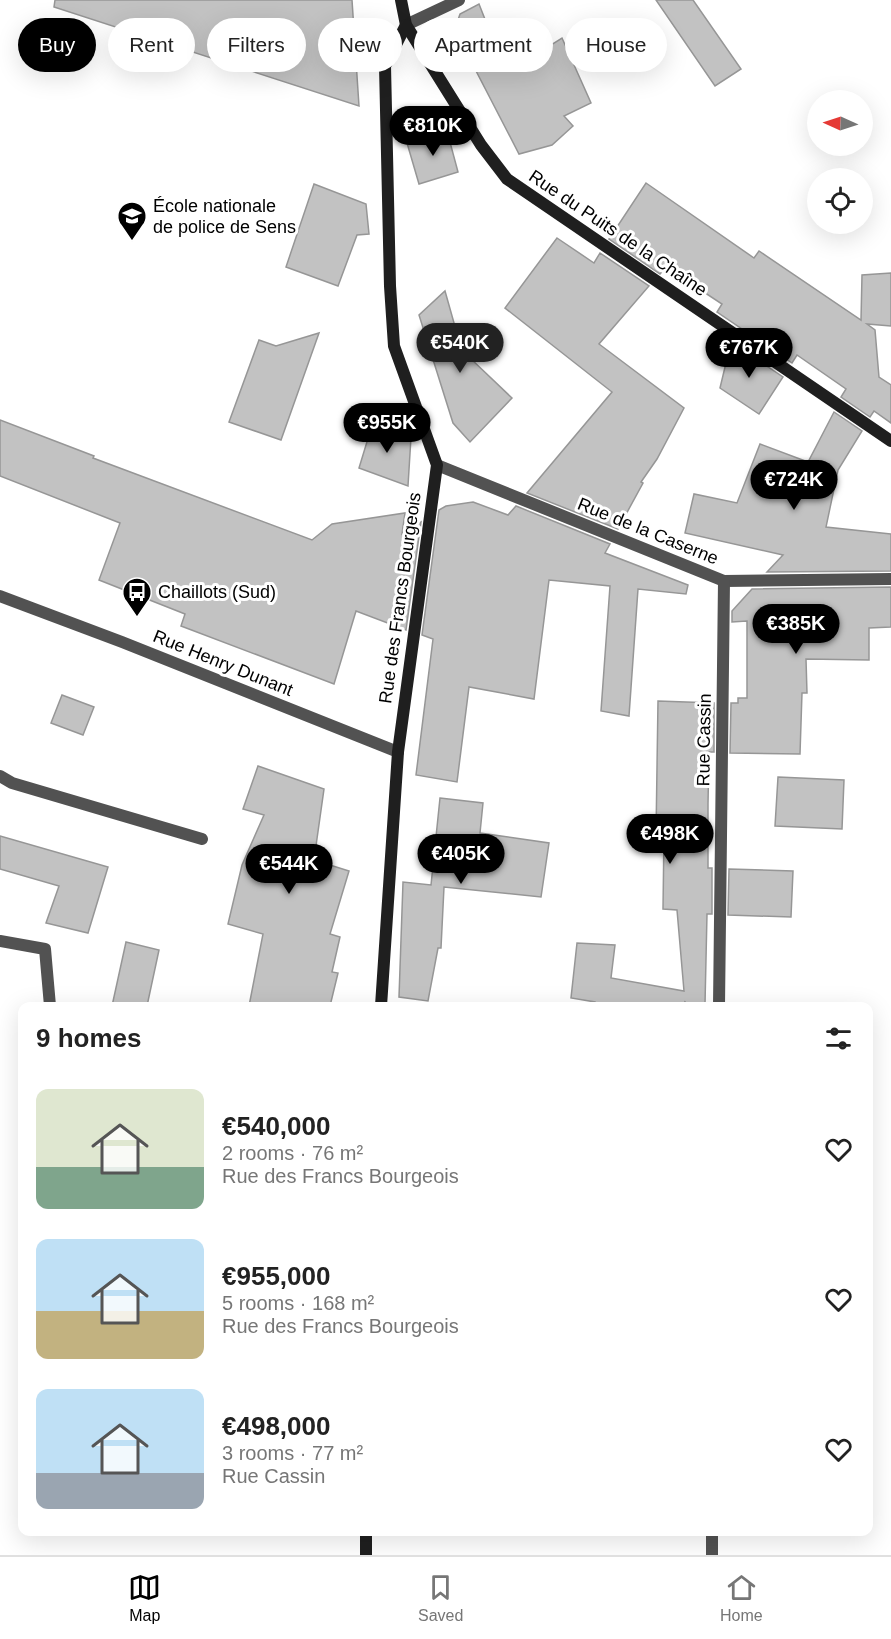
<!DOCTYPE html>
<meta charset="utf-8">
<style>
:root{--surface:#fff;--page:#f6f6f6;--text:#222;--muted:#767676;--line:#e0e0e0;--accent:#000}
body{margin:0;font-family:Helvetica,sans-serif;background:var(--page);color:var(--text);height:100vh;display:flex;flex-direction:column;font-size:22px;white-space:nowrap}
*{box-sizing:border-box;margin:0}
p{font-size:20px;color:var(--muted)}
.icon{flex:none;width:33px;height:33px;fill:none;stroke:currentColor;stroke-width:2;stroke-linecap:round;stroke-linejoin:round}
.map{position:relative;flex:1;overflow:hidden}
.details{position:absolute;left:18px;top:1002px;width:855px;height:534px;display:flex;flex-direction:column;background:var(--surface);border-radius:12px;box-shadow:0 6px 24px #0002}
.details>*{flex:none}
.guide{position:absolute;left:18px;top:18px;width:855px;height:54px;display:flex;gap:12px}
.needle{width:39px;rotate:273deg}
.buttons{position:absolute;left:807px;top:90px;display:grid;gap:12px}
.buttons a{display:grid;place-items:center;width:66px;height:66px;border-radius:50%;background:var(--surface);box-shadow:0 6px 24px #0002;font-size:30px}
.price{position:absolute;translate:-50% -51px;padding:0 14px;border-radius:21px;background:var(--accent);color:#fff;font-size:20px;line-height:39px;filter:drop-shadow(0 2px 3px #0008)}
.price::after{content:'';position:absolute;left:50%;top:36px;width:18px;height:14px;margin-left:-9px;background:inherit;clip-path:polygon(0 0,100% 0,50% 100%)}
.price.selected{background:#222;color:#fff}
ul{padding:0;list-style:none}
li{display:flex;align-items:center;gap:18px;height:150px;padding:0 18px}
li span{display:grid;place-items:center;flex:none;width:168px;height:120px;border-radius:12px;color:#555}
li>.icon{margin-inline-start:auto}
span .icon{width:72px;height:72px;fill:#fffc;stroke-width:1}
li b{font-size:26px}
h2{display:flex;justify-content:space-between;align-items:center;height:72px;padding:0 18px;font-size:26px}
.pill{padding:0 21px;border-radius:27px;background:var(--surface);box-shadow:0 6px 24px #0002;font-size:21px;line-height:54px}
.pill.selected{background:var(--accent);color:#fff}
.tab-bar{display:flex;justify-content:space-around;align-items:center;height:84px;border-top:2px solid var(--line);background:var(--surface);font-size:16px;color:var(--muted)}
.tab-bar a{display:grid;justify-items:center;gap:3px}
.tab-bar .selected{color:var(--accent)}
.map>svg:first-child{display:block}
.building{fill:#c2c2c2;stroke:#969696;stroke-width:1.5}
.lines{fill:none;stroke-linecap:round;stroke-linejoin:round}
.lane{stroke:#525252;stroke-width:12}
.street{stroke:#525252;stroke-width:12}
.secondary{stroke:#1f1f1f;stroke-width:12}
.labels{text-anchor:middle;stroke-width:6;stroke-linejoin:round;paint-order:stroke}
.poi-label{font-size:18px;fill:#000;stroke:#fff;text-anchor:start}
.street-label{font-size:18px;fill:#000;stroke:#fff}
</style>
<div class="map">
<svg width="891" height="1555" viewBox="0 0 891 1555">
<rect width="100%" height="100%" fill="#fff"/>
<!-- building -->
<g class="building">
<path d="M55,0h297l7,106 -305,-99z"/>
<path d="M656,0h37l48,69 -26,17z"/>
<path d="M479,4l11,28 19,1 15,29 38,-24 29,65 -27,13 9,10 -21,19 -33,9 -60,-116 -3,-12 4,-12z"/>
<path d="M447,131l11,41 -39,12 -12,-41z"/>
<path d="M646,183l108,75 5,-7 102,69 1,-45 29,-2v53l-24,-2 8,6 4,47 12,8v38l-17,-12 -4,6 -29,-20 5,-8 -49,-34 -5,8 -75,-51 5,-8 -56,-37 -6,7 -51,-35z"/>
<path d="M314,184l52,20 3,30 -12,1 -19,51 -52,-19z"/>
<path d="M557,238l37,25 6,-10 49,33 -50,58 85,64 -27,51 -16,23 2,1 -25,46 -91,-36 85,-101 -107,-84z"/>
<path d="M445,291l20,71 4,-5 43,41 -42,44 -17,-19 -34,-108z"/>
<path d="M319,333l-38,107 -52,-18 30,-82 17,6z"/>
<path d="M731,342l52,35 -24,37 -39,-26z"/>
<path d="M834,412l28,19 -24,39 -12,57 65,7v37l-124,1 16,-17 -98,-22 9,-39 43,9 23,-59 48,18z"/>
<path d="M0,420l94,36 -1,2 219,82 20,-16 73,-11 -3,21 19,-12 -15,108 -50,-19 -22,73 -153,-58 4,-12 -86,-34 21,-57 -120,-47z"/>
<path d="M373,422l38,15 -3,49 -49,-18z"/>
<path d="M473,502l35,13 8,-9 94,38 -5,9 83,32 -2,9 -48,-5 -9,127 -28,-5 9,-125 -61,-6 -15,119 -65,-12 -12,95 -41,-7 17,-136 -11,-4 17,-125 7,-4z"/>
<path d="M891,587v40l-22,1v32l-63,-1 1,34h-5l-2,61 -70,-1 1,-50h7v-5h9v-77l-15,1v-11l20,-22z"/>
<path d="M62,695l32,12 -11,28 -32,-12z"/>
<path d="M658,701l56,2v49h-5l-1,52v64h4v46h-5l-2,90 -20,1v-4l-1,5h-89v-4l-24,-4 6,-55 38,2 -4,33 73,13 -7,-81 -14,-1 1,-75h-8z"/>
<path d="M258,766l66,23 -10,71 35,11 -19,63 10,3 -8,35 6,1 -8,33h-81l14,-72 -35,-10 14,-59 22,-50 -21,-6z"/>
<path d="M778,777l66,3 -2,49 -67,-3z"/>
<path d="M440,798l43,5 -3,30 69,10 -8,54 -97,-10 -3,61h-3l-10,53 -29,-4 4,-115 28,3z"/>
<path d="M0,836l108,31 -20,66 -42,-10 13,-37 -59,-17z"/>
<path d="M729,869l64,2 -2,46 -63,-2z"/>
<path d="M126,942l33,8 -12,56h-35z"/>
</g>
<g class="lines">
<!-- lane -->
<g class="lane">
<path d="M0,776l12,7 190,56"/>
<path d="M0,941l45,8 5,57"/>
</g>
<!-- street -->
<g class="street">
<path d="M406,25l53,-25"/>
<path d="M437,465l287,116 167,-2"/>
<path d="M0,596l122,46 276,110"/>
<path d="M719,1006l5,-425"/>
<path d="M712,1555v-23"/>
</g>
<!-- secondary -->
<g class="secondary">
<path d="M401,0l5,25 75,120 26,34 384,262"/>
<path d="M381,1006l17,-254 39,-287 -43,-119 -4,-60 -5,-220 21,-41"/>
<path d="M366,1555v-23"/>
</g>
</g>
<!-- icons -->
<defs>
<g id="university-pin" transform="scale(1.5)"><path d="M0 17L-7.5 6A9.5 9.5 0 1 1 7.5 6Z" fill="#000" stroke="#fff"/><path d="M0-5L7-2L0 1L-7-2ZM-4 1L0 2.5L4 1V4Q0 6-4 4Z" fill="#fff"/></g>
<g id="bus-pin" transform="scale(1.5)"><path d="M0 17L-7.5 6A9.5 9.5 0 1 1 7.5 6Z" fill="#000" stroke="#fff"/><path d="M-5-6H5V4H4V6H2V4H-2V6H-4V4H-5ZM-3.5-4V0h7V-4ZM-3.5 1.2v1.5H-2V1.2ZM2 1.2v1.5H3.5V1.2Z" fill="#fff"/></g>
</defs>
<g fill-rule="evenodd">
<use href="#university-pin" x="132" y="216"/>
<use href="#bus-pin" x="137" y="592"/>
</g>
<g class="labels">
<!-- poi labels -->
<g class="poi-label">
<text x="153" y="212">École nationale<tspan x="153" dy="21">de police de Sens</tspan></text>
<text x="158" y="598">Chaillots (Sud)</text>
</g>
<!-- street labels -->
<g class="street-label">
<text transform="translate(618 233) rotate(34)" y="6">Rue du Puits de la Chaîne</text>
<text transform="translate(648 531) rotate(22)" y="6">Rue de la Caserne</text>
<text transform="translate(400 598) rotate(-82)" y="6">Rue des Francs Bourgeois</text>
<text transform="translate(223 663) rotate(22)" y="6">Rue Henry Dunant</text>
<text transform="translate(704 740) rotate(-89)" y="6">Rue Cassin</text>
</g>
</g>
</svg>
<div class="buttons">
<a><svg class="needle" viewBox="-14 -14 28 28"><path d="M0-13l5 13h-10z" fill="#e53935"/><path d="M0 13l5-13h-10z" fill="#767676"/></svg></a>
<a><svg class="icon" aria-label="locate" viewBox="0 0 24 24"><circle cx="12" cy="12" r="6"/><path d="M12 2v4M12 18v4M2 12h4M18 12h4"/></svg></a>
</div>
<b class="price" style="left:433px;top:157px">€810K</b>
<b class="price selected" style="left:460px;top:374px">€540K</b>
<b class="price" style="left:749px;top:379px">€767K</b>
<b class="price" style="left:387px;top:454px">€955K</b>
<b class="price" style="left:794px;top:511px">€724K</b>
<b class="price" style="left:796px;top:655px">€385K</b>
<b class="price" style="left:670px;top:865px">€498K</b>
<b class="price" style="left:461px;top:885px">€405K</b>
<b class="price" style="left:289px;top:895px">€544K</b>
<div class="guide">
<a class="pill selected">Buy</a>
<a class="pill">Rent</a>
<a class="pill">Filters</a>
<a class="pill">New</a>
<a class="pill">Apartment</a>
<a class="pill">House</a>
</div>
<section class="details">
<h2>9 homes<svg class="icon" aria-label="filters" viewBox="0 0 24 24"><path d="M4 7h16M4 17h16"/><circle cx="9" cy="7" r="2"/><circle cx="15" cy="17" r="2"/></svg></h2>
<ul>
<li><span style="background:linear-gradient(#dfe7d0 65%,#7fa58c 0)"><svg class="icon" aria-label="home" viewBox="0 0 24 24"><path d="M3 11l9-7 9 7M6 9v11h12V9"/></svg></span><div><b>€540,000</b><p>2 rooms · 76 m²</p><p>Rue des Francs Bourgeois</p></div><svg class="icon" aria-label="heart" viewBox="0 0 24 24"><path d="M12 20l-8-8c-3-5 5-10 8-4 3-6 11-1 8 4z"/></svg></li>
<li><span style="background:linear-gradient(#bfe0f5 60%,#c2b280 0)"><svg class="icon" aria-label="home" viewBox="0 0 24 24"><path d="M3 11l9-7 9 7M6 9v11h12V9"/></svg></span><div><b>€955,000</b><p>5 rooms · 168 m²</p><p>Rue des Francs Bourgeois</p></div><svg class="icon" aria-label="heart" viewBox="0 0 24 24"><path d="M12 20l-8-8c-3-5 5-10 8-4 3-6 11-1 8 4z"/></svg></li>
<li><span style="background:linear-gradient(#bfe0f5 70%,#9aa5b1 0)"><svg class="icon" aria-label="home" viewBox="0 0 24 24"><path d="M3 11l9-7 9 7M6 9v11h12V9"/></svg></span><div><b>€498,000</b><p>3 rooms · 77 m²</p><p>Rue Cassin</p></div><svg class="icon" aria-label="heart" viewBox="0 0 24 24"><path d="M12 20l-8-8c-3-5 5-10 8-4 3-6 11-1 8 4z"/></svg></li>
</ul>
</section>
</div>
<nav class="tab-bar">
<a class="selected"><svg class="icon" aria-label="map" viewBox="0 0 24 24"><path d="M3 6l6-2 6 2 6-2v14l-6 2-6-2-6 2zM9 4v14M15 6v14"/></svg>Map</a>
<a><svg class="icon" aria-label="saved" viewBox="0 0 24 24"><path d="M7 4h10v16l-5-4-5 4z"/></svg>Saved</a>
<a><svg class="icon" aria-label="home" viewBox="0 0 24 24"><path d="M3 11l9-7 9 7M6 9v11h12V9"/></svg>Home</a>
</nav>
